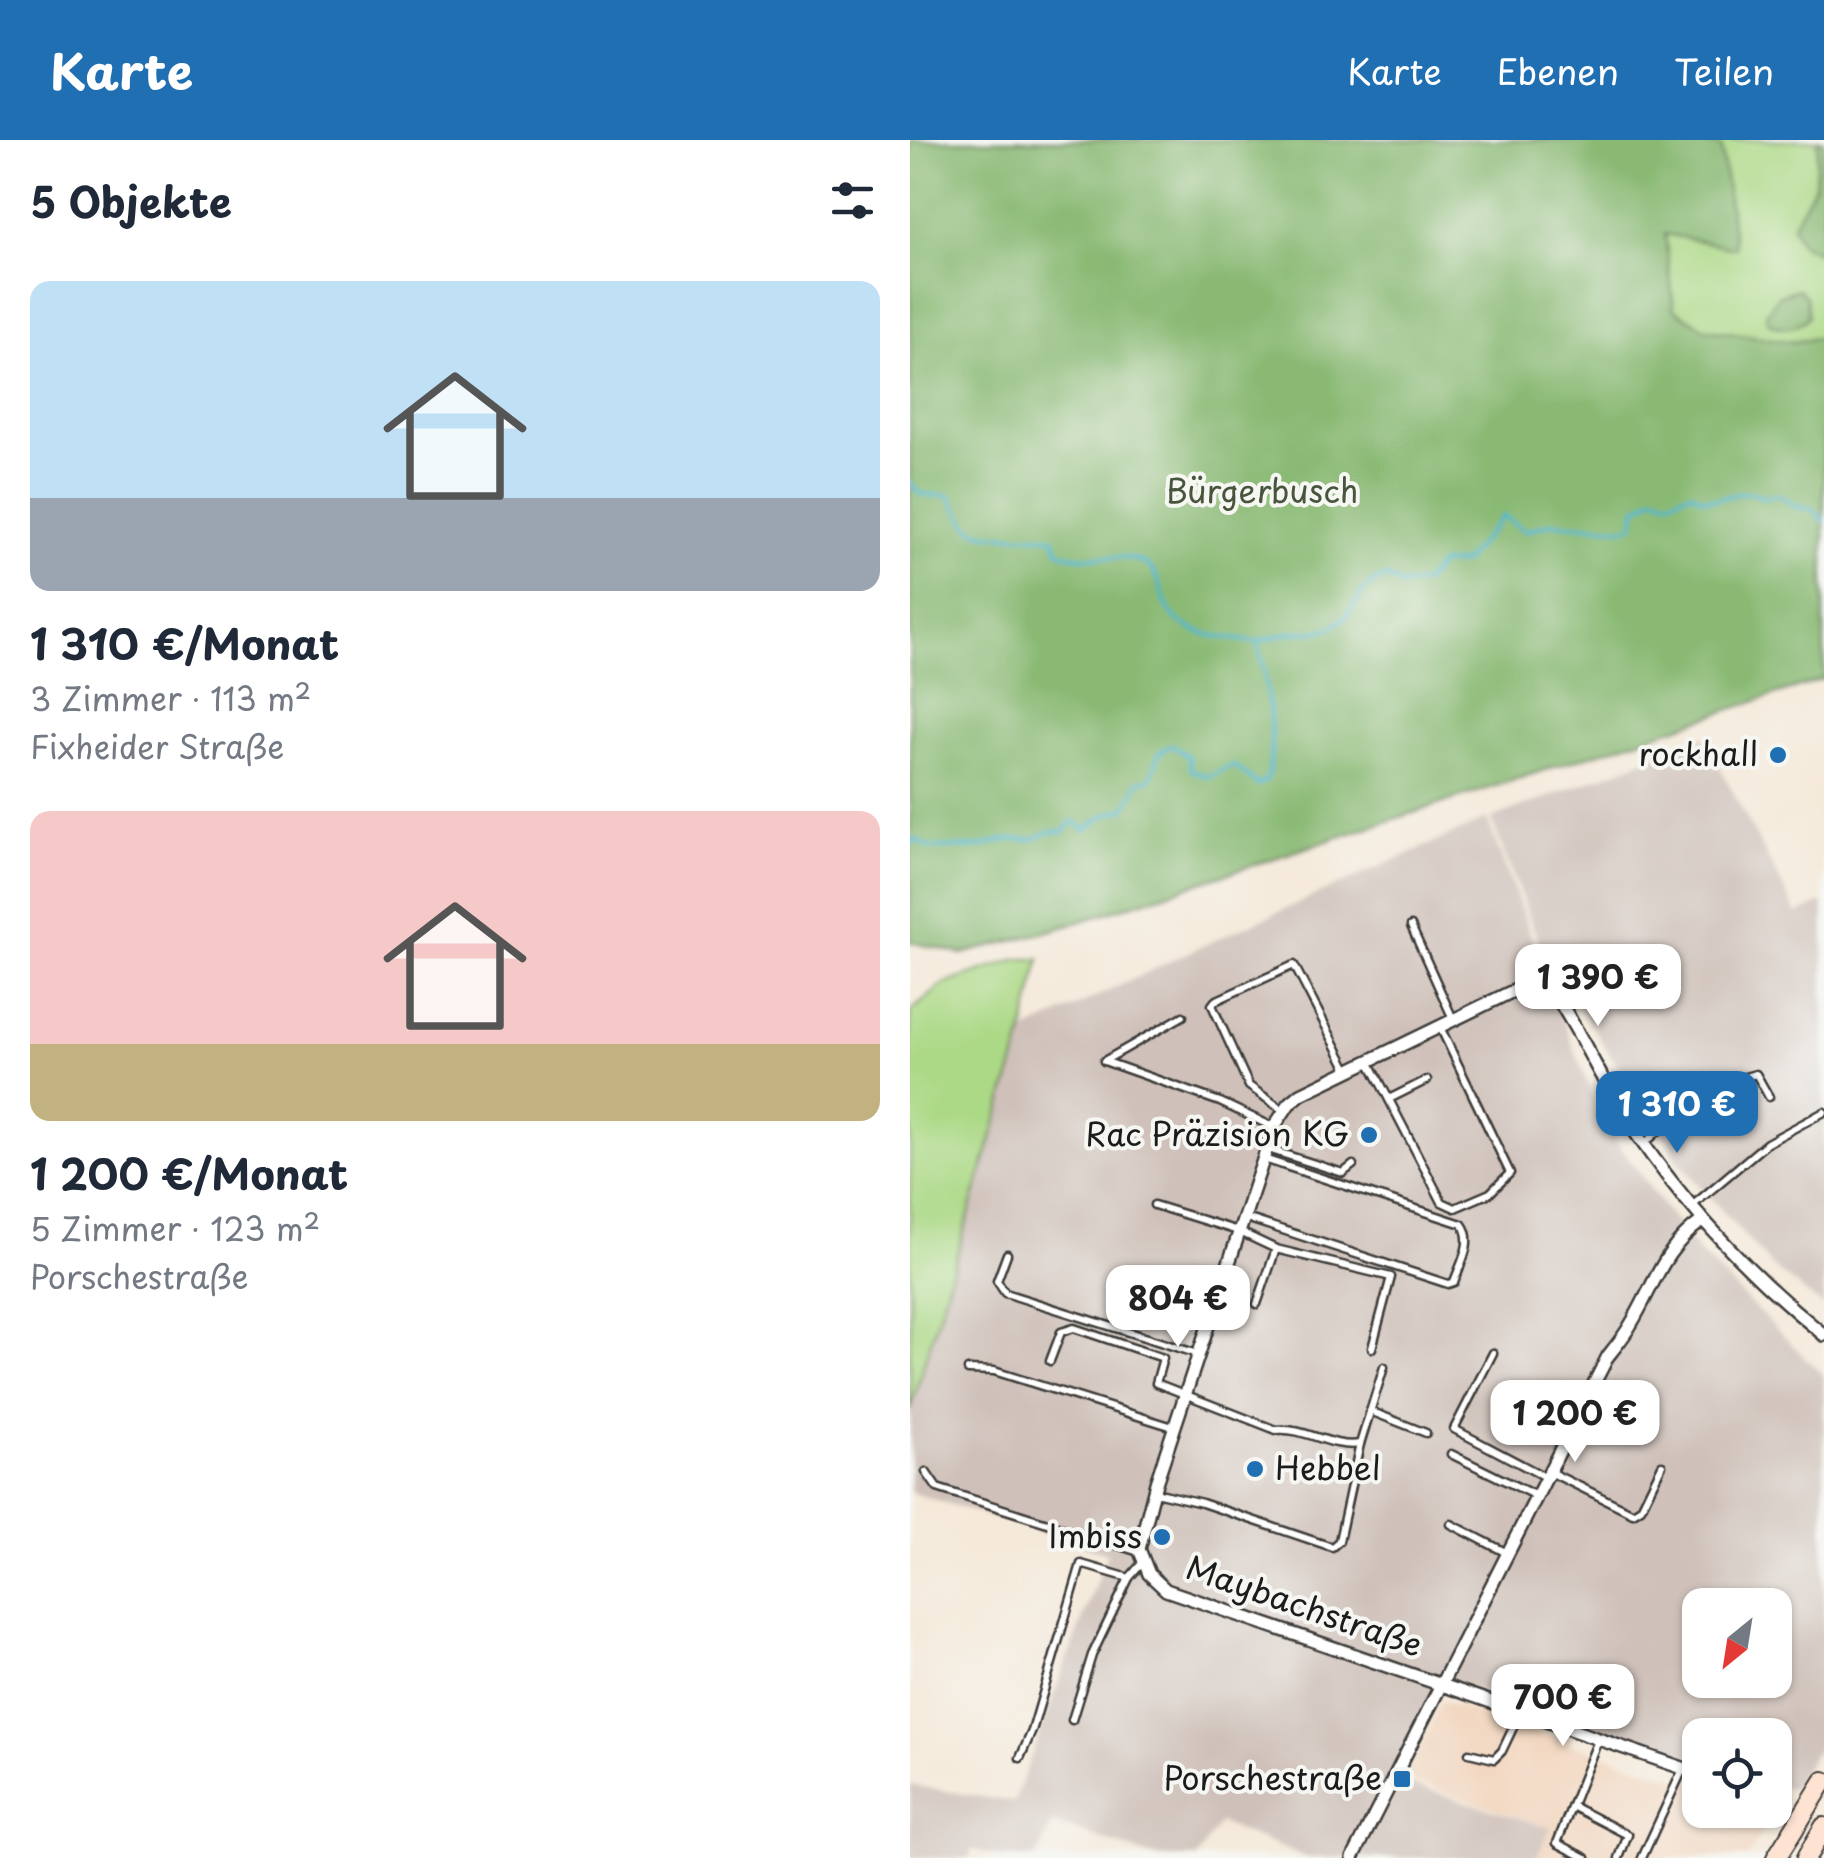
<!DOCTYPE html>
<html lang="de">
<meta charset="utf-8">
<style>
:root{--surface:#fff;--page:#f2f2f3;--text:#1f2937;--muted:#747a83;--accent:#1f6fb2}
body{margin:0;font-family:"Playpen Sans",sans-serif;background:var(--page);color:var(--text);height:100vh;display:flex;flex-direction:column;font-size:38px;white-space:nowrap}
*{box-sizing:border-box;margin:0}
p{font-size:32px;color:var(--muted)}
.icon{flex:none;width:55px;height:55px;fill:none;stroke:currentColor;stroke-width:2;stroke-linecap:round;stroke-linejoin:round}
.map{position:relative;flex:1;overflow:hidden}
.side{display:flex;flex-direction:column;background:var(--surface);width:910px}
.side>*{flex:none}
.needle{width:65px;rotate:210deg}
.controls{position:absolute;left:772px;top:1448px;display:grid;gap:20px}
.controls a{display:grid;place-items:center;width:110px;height:110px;border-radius:20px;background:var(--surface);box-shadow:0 2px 8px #0004;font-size:50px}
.price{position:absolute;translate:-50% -85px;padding:0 22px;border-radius:20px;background:#fff;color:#222;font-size:32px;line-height:65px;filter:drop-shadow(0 2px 5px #0008)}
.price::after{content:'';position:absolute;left:50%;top:60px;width:30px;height:22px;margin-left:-15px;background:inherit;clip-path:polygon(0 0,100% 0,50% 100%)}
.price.current{background:var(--accent);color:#fff}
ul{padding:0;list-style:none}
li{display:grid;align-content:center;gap:20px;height:530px;padding:0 30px}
li span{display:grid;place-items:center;height:310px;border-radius:20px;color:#555}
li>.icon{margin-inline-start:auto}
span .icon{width:180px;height:180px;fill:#fffc;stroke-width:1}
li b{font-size:42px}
h2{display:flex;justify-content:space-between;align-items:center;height:120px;padding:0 30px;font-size:42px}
header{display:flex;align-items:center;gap:60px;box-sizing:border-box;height:140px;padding:0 50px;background:var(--accent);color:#fff}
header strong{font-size:48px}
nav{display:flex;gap:55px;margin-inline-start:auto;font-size:35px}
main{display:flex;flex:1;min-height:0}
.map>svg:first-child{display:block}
.built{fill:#f2d5be}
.industrial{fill:#cfc1ba;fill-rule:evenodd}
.green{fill:#acd986;stroke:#647a51;stroke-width:2.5}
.forest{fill:#89b973;stroke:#526a48;stroke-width:2.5}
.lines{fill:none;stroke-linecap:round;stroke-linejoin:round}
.stream{stroke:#4db6cb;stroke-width:4}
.service-casing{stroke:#3d3b38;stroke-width:11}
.minor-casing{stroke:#3d3b38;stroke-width:16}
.secondary-casing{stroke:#3d3b38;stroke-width:22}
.service{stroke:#fff;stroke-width:6}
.minor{stroke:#fff;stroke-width:11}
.secondary{stroke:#fee3d2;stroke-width:18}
.poi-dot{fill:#1f6fb2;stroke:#f6f6f2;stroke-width:4}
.labels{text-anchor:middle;stroke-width:8;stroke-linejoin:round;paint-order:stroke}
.park-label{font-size:32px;fill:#47553c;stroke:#f6f6f2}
.poi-label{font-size:32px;fill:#1c1c1c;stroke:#f6f6f2;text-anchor:end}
.street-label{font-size:32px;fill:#1c1c1c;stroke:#f6f6f2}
</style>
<header>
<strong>Karte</strong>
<nav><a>Karte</a><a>Ebenen</a><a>Teilen</a></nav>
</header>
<main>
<section class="side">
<h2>5 Objekte<svg class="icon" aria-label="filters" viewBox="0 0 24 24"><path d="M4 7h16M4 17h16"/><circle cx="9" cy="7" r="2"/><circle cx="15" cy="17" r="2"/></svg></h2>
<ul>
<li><span style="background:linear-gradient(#bfe0f5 70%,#9aa5b1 0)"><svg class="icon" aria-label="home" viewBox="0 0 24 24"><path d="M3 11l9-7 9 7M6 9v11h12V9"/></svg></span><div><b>1 310 €/Monat</b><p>3 Zimmer · 113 m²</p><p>Fixheider Straße</p></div></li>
<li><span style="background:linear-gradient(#f6c9c9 75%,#c2b280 0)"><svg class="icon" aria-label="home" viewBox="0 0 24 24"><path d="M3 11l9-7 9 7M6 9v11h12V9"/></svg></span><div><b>1 200 €/Monat</b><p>5 Zimmer · 123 m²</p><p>Porschestraße</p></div></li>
</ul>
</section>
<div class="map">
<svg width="914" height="1718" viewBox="0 0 914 1718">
<rect width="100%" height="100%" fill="#f6f6f2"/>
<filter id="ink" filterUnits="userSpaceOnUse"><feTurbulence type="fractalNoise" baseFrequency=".01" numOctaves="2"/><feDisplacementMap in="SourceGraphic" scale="20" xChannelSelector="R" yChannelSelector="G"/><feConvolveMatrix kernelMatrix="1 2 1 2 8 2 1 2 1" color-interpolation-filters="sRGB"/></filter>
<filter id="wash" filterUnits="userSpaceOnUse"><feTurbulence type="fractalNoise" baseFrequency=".0048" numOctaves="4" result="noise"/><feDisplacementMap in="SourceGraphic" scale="40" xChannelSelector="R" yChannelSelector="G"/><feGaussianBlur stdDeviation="2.25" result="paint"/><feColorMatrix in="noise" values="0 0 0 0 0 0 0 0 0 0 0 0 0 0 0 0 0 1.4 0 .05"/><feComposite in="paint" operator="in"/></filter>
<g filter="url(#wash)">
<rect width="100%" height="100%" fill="#f5e9d9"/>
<!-- built -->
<path class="built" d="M531,1561l259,85v24h73l-25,48h-212l15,-30 -144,-49z"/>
<!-- industrial -->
<g class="industrial">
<path d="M794,597l93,177 27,-12v405l-52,-40 -91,-102 -103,-160 -28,-34 -59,-152z"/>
<path d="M577,679l115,303 93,127 129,127v363l-33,50 -16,-5v-49h-75v25l-251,-79 -11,18 -35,83 148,46 -15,30h-229l-88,-35 -22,35h-41l-103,-35 -17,35h-33l-31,-9 -3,9h-59v-73l104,17 93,-249 -197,-61v-82l114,-378 173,-84zM790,1465h75v75h-75z"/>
</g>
<!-- green -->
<g class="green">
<path d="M788,0h120l-3,44 -23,42 9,18 23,11v82l-32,5 -87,-13 -31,-20 -10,-76 70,15 -13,-100z"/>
<path d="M108,819h22l-16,73 -114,378v-398l34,-28z"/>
</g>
<!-- forest -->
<g class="forest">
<path d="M0,0h788l23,7 14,101 -70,-14 9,75 32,20 86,13 32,-5v342l-767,250 -95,25 -52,-12z"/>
<path d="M908,0h6v115l-23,-11 -9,-18 23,-42z"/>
<path d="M888,149l8,8 2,20c-13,12 -24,13 -39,6l-3,-9 12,-18z"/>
</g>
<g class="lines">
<!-- stream -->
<g class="stream">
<path d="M0,342l10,12 29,2c7,10 15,26 24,33 18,11 58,3 81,9l5,13c27,13 59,-1 85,12 16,9 16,27 22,41 14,33 60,34 90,38"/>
<path d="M0,704l4,-5 16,9 50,-1 23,-7 31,-1 17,-8 12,1 11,-11 11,9 22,-16 19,-5 13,-28 12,-2 8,-26 13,-8 17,12 2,13 18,7 24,-12 25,20 9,-5c10,-35 0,-102 -10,-138 10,-3 21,-6 31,-9 18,-3 38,3 54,-13 21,-20 11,-31 44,-43l16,9 22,-3 16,-19 23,-1 40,-47 22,15 26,-8 75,5 8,-4 2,-15 19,-13 15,4 21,-8c5,2 10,6 16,7 22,2 36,-15 57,-1l15,-3 18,12 16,2 11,12"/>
</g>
</g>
</g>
<g filter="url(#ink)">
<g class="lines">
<!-- service casing -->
<g class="service-casing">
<g id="service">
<path d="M501,786l42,93"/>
<path d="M273,876l-79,45 116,41 53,25"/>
<path d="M459,921l73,141 13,6 35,-15 20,-20 -70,-146"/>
<path d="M479,959l38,-19"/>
<path d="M373,970l-34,-24 -37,-81 3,-4 79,-36 55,106"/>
<path d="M734,1004l35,-32 66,-35 11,-3 13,23"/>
<path d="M358,1009l75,24 10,-8"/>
<path d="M244,1065l84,26 38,18 115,28 -19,71"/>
<path d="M782,1066l75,-63 57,-31"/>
<path d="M333,1077l205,67 6,-2c6,-18 21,-41 8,-58l-198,-65"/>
<path d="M97,1114l-10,27 8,12 193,61"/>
<path d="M347,1164l19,-55"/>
<path d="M583,1213l-39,76 91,48"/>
<path d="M140,1221l11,-29 13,-4 89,30 -7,25 120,47c30,-3 55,19 84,14l24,-77"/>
<path d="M58,1230l26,1 179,56"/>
<path d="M460,1271l56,22"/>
<path d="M541,1314l85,42"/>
<path d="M16,1332l11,16 202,64"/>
<path d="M640,1332l83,41 8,-5 21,-43"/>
<path d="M245,1352l47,11 130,44 7,-6 21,-97"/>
<path d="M541,1384l56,29"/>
<path d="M162,1580l20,-65 37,-77"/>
<path d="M559,1613l25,6 8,-8 18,-38"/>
<path d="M110,1618l12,-27 49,-167 48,14 14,-16"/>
<path d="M662,1666l56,29 -9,23"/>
<path d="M676,1718l-29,-15 41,-103"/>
<path d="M732,1718l41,-89"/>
</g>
</g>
<!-- minor casing -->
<g class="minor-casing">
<g id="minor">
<path d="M790,1634l-534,-184 -17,-16 -10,-25 17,-66 118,-356 15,-23 12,-10 212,-103 26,-3 18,10c24,36 42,77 65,114 55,86 123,159 202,223"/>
<path d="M443,1718l255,-502c8,-10 17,-21 23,-32 24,-40 31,-74 71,-103"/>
</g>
</g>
<!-- secondary casing -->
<g class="secondary-casing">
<g id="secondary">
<path d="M866,1718l48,-77"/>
<path d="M896,1718l18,-31"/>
</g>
</g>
<!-- service -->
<use href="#service" class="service"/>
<!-- minor -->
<use href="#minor" class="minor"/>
<!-- secondary -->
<use href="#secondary" class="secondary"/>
</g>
</g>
<!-- markers -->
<g class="poi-dot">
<circle cx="868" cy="615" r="10"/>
<circle cx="459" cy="995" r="10"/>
<circle cx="345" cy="1329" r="10"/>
<circle cx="252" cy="1397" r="10"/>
<rect x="482" y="1629" width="20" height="20" rx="5"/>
</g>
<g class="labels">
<!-- park labels -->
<g class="park-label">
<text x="352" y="363">Bürgerbusch</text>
</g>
<!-- poi labels -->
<g class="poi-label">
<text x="848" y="626">rockhall</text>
<text x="439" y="1006">Rac Präzision KG</text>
<text x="365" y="1340" text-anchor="start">Hebbel</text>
<text x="232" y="1408">Imbiss</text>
<text x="472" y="1650">Porschestraße</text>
</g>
<!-- street labels -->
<g class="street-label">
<text transform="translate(394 1467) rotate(19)" y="11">Maybachstraße</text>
</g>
</g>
</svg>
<div class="controls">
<a><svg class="needle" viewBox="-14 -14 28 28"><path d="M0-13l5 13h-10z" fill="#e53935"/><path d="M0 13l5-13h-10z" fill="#747a83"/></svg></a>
<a><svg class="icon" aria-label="locate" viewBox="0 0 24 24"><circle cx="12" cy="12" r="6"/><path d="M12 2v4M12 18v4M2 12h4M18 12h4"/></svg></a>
</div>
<b class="price" style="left:688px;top:889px">1 390 €</b>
<b class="price current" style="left:767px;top:1016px">1 310 €</b>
<b class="price" style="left:268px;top:1210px">804 €</b>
<b class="price" style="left:665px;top:1325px">1 200 €</b>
<b class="price" style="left:653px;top:1609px">700 €</b>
</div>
</main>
